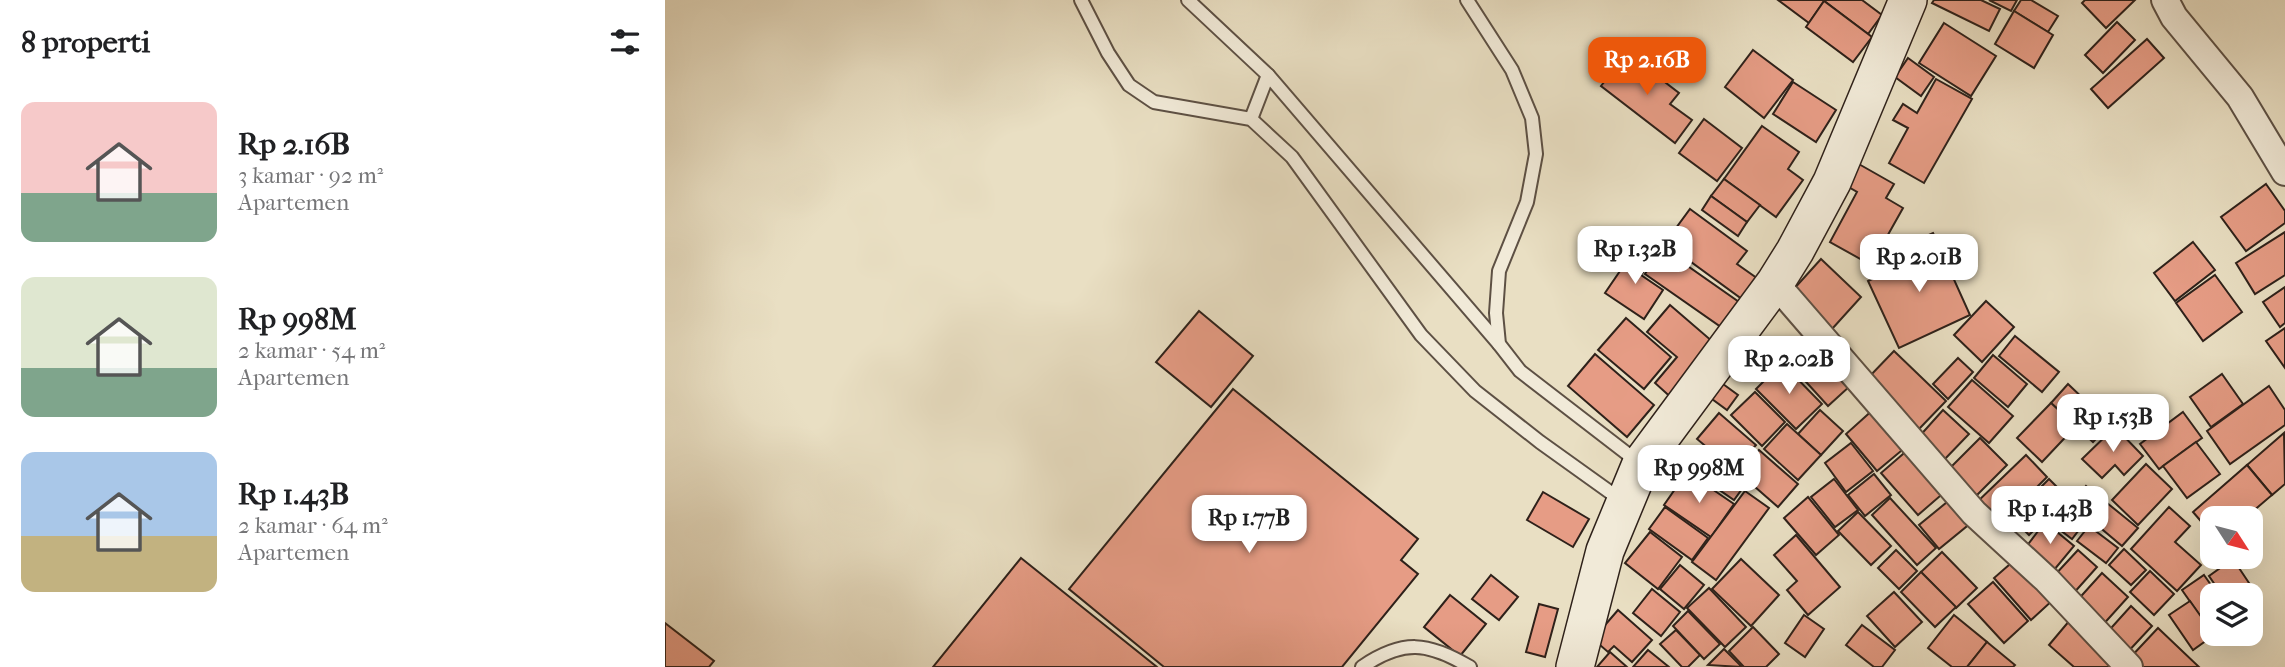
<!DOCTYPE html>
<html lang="id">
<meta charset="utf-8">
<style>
:root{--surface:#fff;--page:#f6f6f6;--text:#202124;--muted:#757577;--accent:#ea580c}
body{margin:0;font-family:"IM FELL French Canon",serif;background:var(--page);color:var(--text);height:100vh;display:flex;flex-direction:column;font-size:26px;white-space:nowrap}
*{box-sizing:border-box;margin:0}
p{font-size:23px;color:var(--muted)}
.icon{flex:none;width:38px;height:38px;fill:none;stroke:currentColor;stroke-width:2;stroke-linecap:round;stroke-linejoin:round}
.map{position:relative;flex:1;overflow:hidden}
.drawer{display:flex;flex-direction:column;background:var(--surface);width:665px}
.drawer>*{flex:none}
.needle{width:46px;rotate:126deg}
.fabs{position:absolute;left:1535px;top:506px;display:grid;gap:14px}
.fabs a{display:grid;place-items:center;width:63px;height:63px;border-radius:14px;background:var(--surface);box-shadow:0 7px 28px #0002;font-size:35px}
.price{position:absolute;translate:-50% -60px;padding:0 16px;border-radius:14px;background:#fff;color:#222;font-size:23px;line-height:46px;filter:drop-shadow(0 2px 4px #0008)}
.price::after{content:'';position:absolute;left:50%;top:42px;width:21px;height:16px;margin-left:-10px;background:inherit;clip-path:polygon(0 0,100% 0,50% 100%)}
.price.selected{background:var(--accent);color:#fff}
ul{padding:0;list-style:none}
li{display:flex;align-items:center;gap:21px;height:175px;padding:0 21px}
li span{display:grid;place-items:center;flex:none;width:196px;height:140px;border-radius:14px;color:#555}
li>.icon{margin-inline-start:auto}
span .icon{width:84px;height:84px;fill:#fffc;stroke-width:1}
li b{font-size:30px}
h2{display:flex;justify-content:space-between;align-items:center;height:84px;padding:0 21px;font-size:30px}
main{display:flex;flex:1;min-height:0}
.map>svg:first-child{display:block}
.building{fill:#e69c85;stroke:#2e211a;stroke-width:2}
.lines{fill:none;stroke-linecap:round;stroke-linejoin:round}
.lane-casing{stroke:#5d5044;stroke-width:16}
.street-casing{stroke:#5d5044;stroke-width:30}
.secondary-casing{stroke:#2e211a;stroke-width:40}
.lane{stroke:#f1ead8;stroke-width:12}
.street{stroke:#f1ead8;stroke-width:26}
.secondary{stroke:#f1ead8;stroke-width:37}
</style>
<main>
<section class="drawer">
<h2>8 properti<svg class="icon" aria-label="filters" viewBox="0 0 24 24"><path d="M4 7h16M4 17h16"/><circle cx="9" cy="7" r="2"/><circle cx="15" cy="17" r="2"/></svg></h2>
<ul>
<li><span style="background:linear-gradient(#f6c9c9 65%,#7fa58c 0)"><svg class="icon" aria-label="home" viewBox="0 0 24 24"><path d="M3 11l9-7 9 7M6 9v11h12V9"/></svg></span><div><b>Rp 2.16B</b><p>3 kamar · 92 m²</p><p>Apartemen</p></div></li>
<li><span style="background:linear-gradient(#dfe7d0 65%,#7fa58c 0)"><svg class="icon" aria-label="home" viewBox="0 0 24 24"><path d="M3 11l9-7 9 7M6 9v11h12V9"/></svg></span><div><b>Rp 998M</b><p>2 kamar · 54 m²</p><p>Apartemen</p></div></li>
<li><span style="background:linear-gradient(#a9c7e8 60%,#c2b280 0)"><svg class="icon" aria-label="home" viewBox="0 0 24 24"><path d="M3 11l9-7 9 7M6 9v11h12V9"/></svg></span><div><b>Rp 1.43B</b><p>2 kamar · 64 m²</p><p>Apartemen</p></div></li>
</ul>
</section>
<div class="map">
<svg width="1620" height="667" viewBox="0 0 1620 667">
<rect width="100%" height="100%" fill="#e9dfc3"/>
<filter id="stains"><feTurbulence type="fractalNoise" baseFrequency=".00286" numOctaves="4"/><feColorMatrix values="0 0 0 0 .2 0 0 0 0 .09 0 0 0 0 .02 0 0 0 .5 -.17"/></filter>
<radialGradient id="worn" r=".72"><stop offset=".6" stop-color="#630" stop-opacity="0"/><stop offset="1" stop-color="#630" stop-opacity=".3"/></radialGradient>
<!-- building -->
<g class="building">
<path d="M1113,0h45l1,1 -15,22z"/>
<path d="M1158,0h39l20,15 -14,19z"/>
<path d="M1269,0h47l19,9 -11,22 -57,-28z"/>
<path d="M1324,0h28l-6,11z"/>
<path d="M1356,0h10l27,16 -10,16 -34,-21z"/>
<path d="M1420,0h50l-29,28 -24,-25z"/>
<path d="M1159,1l48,36 -19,25 -47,-35z"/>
<path d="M1349,11l39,24 -19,33 -39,-24z"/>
<path d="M1452,22l18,18 -32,33 -18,-18z"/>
<path d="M1279,23l52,33 -25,40 -52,-33z"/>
<path d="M1482,39l17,19 -56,50 -17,-19z"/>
<path d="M1088,50l40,30 -29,38 -39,-31z"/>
<path d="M962,53l52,40 -9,11 22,16 -17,23 -74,-57z"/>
<path d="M1243,58l26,19 -13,19 -26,-19z"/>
<path d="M1271,79l36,20 -48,84 -35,-20 19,-35 -15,-8 10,-16 14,9z"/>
<path d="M1128,82l43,28 -20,32 -43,-28z"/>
<path d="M1039,119l38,29 -25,33 -38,-28z"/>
<path d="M1097,126l37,26 -11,17 15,11 -27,37 -52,-38z"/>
<path d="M1192,163l37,21 -8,14 17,10 -32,57 -41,-23 27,-50 -12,-7z"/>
<path d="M1059,179l36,26 -13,17 -36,-26z"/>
<path d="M1601,184l19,27v12l-39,28 -25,-34z"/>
<path d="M1046,196l36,26 -9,14 -36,-26z"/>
<path d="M1025,209l57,42 -10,13 24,17 -15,21 -81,-59z"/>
<path d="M1620,232v43l-30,19 -19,-31z"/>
<path d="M1268,233l37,82 -71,33 -31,-67 45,-21 -7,-15z"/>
<path d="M1528,242l22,28 -40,31 -21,-28z"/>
<path d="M997,248l77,54 -18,25 -76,-53z"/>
<path d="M970,249l17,11 -11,15 22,15 -19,29 -39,-26z"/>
<path d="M1156,259l40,38 -29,32 -40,-38z"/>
<path d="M1550,275l27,37 -39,29 -27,-38z"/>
<path d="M1620,287v36l-5,4 -17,-25z"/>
<path d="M1321,301l28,26 -32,35 -28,-27z"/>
<path d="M1005,305l50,43 -45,53 -20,-18 22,-26 -30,-25z"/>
<path d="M534,311l54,45 -42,51 -55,-45z"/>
<path d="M961,318l45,39 -27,32 -46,-39z"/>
<path d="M1620,328v40l-19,-27z"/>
<path d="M1350,336l44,36 -17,20 -43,-36z"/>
<path d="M1144,341l41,45 -22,20 -41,-45z"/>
<path d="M1229,351l52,50 -27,28 -52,-50z"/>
<path d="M930,354l59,51 -27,32 -59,-51z"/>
<path d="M1328,355l34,29 -19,23 -34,-29z"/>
<path d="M1293,358l15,14 -25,27 -15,-15z"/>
<path d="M1117,363l40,41 -26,25 -40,-40z"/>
<path d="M1557,374l21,30 -32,23 -21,-30z"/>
<path d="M1307,380l41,36 -24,27 -41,-36z"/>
<path d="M1058,384l15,11 -11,15 -15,-11z"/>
<path d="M1403,384l42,40 -17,18 -42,-39z"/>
<path d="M1604,386l16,24v15l-55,39 -23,-33z"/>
<path d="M568,389l185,150 -17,21 17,14 -76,93h-178l-95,-78z"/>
<path d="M1090,392l30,30 -23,24 -31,-31z"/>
<path d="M1386,403l25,23 -34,36 -25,-24z"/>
<path d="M1210,408l32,38 -30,25 -31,-37z"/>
<path d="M1155,410l23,21 -22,24 -23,-21z"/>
<path d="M1278,410l26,24 -27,28 -25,-23z"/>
<path d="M1518,412l19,26 -43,31 -19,-25z"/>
<path d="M1054,413l37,32 -22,25 -37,-31z"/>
<path d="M1122,424l34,31 -23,25 -34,-31z"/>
<path d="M1450,427l28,29 -19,19 -9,-10 -13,13 -20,-19z"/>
<path d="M1619,433l1,51 -13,11 -25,-30z"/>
<path d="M1315,438l27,27 -35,35 -27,-27z"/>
<path d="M1531,442l24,32 -33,24 -24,-32z"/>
<path d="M1186,443l22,28 -27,21 -21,-29z"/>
<path d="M1245,448l37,42 -29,25 -37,-42z"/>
<path d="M1094,450l39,34 -20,23 -39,-34z"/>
<path d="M1037,451l45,31 -13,18 -45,-31z"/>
<path d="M1361,455l21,22 -50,50 -22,-23z"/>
<path d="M1481,464l26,25 -34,36 -26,-25z"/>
<path d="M1582,465l25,30 -27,23h-33v16l-19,-22z"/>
<path d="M1022,472l47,32 -23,33 -47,-32z"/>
<path d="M1209,474l17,21 -26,21 -17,-21z"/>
<path d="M1169,479l24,31 -23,17 -24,-30z"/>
<path d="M1384,479l18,18 -38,38 -18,-18z"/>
<path d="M1421,486l52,42 -16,18 -50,-42z"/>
<path d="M1080,491l24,17 -53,72 -24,-18z"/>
<path d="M878,492l46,27 -16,28 -46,-27z"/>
<path d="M1143,497l31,38 -23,20 -32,-37z"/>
<path d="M1225,498l46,50 -19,17 -45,-50z"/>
<path d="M1287,498l20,24 -33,27 -20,-24z"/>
<path d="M1399,506l21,16 -13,17 -21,-16z"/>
<path d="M1000,507l43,31 -16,22 -43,-31z"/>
<path d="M1504,507l21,19 -15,16 26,23 -24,26 -46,-42z"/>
<path d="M1193,512l33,34 -20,19 -33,-34z"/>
<path d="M1380,522l29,24 -20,24 -28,-23z"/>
<path d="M1424,526l29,22 -12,15 -29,-22z"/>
<path d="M985,532l32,25 -24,32 -33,-26z"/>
<path d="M1131,535l44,52 -32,28 -21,-25 10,-9 -23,-26z"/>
<path d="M1459,549l22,21 -15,15 -22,-20z"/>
<path d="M1231,550l21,21 -18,18 -21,-21z"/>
<path d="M1413,550l19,17 -25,28 -19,-18z"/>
<path d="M1277,552l35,36 -21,20 -35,-36z"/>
<path d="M356,558l136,109h-224z"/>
<path d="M1352,558l37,41 -23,21 -37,-42z"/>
<path d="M1076,559l38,36 -28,31 -39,-37z"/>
<path d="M1568,559l28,42 -10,7v-13h-29l-13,-19z"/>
<path d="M1015,565l24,20 -20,24 -24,-20z"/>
<path d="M1485,571l24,23 -20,21 -24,-23z"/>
<path d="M1256,572l35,35 -21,20 -34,-35z"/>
<path d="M1437,573l26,24 -28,31 -26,-24z"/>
<path d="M826,575l27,22 -19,23 -27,-21z"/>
<path d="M1539,575l14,20h-6v38l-30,-43z"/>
<path d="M1328,582l35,39 -24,22 -36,-39z"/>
<path d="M1044,588l37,39 -21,20 -38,-39z"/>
<path d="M987,589l28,23 -19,24 -28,-23z"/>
<path d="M1229,592l28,30 -27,25 -28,-31z"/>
<path d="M785,595l36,29 -26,32 -36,-29z"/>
<path d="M1525,601l24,34 -21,15 -24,-35z"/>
<path d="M874,604l19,5 -13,48 -19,-5z"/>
<path d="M1466,606l21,20 -28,30 -21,-19z"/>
<path d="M953,610l34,30 -20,22 -18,-16 -6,6 -15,-13z"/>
<path d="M1023,611l32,33 -16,15 -31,-33z"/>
<path d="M1139,615l20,14 -19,28 -20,-14z"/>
<path d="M1289,615l33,27 -20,25h-15l-24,-19z"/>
<path d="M1405,620l53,47h-49l-25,-22z"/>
<path d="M0,623l49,38 -5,6h-44z"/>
<path d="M1197,625l33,25 -13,17h-8l-28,-22z"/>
<path d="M1088,627l26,27 -13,13h-22l-15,-16z"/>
<path d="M1493,628l41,39h-65l-7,-6z"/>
<path d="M1011,630l24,25 -12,12h-6l-22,-23z"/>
<path d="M1322,642l28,23 -2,2h-46z"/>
<path d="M1059,649l18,18 -34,-2z"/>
<path d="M983,650l21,17h-36z"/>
<path d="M945,652l17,15h-30z"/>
</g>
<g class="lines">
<!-- lane casing -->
<g class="lane-casing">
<g id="lane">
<path d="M416,0l27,53 21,32 25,17 97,17 41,38 129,178 54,56 65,51 81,58"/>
<path d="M523,0l80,75 231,269"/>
<path d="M802,0l45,70 20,48 4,36 -9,48 -28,69 -3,42 3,31 21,27 118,91"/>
<path d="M586,119l17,-44"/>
<path d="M697,667c41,-28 66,-25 108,0"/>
</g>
</g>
<!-- street casing -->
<g class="street-casing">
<g id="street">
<path d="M1500,0l9,17 66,80 45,75"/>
<path d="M1110,283l199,230 73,67 82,87"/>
</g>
</g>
<!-- secondary casing -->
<g class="secondary-casing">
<path id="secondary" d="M910,667l30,-116 36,-87 134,-181 20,-32 37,-69 76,-182"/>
</g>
<!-- lane -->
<use href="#lane" class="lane"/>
<!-- street -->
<use href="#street" class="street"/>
<!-- secondary -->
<use href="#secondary" class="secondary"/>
</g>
<rect width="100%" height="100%" filter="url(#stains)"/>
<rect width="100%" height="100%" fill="url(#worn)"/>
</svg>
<div class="fabs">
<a><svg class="needle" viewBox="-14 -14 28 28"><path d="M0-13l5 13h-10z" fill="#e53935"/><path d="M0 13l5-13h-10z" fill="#757577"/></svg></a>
<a><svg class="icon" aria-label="layers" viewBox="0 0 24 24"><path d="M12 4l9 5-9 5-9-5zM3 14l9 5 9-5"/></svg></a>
</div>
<b class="price selected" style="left:982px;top:97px">Rp 2.16B</b>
<b class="price" style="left:970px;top:286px">Rp 1.32B</b>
<b class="price" style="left:1254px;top:294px">Rp 2.01B</b>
<b class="price" style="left:1124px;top:396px">Rp 2.02B</b>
<b class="price" style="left:1448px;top:454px">Rp 1.53B</b>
<b class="price" style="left:1034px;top:505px">Rp 998M</b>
<b class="price" style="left:1385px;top:546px">Rp 1.43B</b>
<b class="price" style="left:584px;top:555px">Rp 1.77B</b>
</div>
</main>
